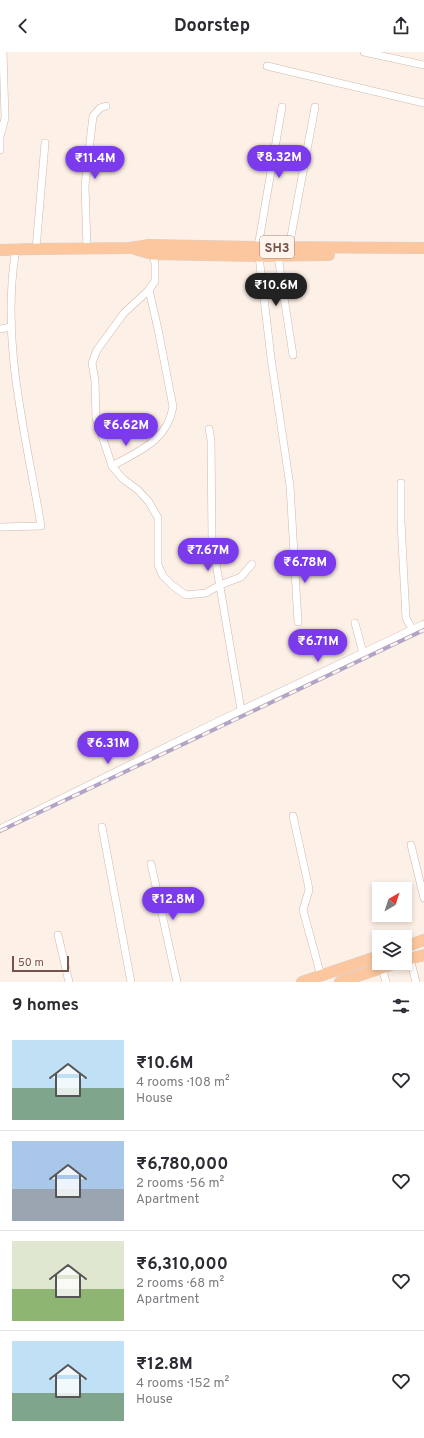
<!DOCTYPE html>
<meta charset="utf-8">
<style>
:root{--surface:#fff;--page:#f2f2f3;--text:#2b2b33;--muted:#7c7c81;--line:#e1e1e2;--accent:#7c3aed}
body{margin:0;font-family:Overpass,sans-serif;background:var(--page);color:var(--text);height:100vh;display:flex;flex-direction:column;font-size:15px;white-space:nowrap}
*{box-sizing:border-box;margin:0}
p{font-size:13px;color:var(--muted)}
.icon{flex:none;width:22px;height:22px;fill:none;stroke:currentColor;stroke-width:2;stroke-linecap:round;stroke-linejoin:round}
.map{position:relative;height:930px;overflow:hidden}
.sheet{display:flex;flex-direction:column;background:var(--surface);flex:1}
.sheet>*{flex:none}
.needle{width:26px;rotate:39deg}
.fabs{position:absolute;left:372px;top:830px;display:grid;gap:8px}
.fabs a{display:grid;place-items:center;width:40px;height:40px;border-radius:0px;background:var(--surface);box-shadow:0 2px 6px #0003;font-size:20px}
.scale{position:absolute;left:12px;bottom:10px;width:57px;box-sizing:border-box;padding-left:4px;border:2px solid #77524a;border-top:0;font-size:11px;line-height:14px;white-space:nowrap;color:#77524a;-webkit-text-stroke:3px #fff5ed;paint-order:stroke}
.price{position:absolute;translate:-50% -34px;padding:0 9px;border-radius:14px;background:var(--accent);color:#fff;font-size:13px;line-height:26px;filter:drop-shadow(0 1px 2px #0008)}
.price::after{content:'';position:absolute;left:50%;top:24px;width:12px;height:9px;margin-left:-6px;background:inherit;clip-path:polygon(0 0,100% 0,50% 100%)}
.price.active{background:#222;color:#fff}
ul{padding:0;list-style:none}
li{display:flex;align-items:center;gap:12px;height:100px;padding:0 12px}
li+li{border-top:1px solid var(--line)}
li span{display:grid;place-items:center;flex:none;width:112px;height:80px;border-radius:0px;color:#555}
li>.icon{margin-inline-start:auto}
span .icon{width:48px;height:48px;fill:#fffc;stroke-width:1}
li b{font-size:17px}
h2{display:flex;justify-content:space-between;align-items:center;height:48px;padding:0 12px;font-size:17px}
header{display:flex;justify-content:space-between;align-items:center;height:52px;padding:0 12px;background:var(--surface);font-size:18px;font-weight:700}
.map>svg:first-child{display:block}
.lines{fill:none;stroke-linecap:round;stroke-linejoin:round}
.minor-casing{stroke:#d1b8ae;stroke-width:8}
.primary-casing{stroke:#d9cfcc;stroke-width:12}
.minor{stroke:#fff;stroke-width:7}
.primary{stroke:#fcc79e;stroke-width:11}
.rail-casing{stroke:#b0a4c7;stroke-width:4}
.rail{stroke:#fff5ed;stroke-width:2.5;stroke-dasharray:8;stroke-linecap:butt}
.labels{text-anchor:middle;stroke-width:3;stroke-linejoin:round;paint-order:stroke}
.shield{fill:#fff5ed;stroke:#a0837b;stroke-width:1}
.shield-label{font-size:13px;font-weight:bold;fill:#77524a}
</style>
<header><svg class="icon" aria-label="back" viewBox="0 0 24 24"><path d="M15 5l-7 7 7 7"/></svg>Doorstep<svg class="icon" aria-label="share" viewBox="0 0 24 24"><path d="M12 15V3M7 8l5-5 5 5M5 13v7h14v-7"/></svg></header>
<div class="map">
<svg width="424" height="930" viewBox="0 0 424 930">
<rect width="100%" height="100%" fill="#fdf0e6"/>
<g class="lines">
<!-- minor casing -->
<g class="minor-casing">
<g id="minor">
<path d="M364,0l60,13"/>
<path d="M267,14l157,37"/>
<path d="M0,98v-13l5,-19 -2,-66"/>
<path d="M258,195l24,-140"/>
<path d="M289,195l26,-140"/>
<path d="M87,196l-2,-63 8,-69 7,-8 6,-2"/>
<path d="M36,197l9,-106"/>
<path d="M152,202l3,9v18l-6,9 -25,23 -27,37 -5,13 3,18 1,37 16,48 11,13 15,11 11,12 9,16v47l5,11 10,10 13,9 20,-2 14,-8 21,-8 11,-13"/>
<path d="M278,203l4,30 11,70"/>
<path d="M259,204l12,102 19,128 8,136"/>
<path d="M0,277l11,-2"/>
<path d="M209,377l2,11 1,100 29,170"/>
<path d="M112,414c27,-15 55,-25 61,-59l-15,-78 -9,-39"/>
<path d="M401,431v39l5,96 6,11"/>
<path d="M0,475l41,-1c-15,-92 -41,-184 -25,-277"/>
<path d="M355,571l8,30"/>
<path d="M293,764l15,68 1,6 -6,20 18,66"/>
<path d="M102,775l29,155"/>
<path d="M0,777l221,-109 203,-96"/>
<path d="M411,793l13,53"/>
<path d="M151,812l26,118"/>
<path d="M58,883l11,47"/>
<path d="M410,906l6,24"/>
<path d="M382,915l4,15"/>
</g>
</g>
<!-- primary casing -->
<g class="primary-casing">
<g id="primary">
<path d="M135,197l17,5 107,2 70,-1"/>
<path d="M0,198l36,-1 94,-1 19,-3 109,2 166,1"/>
<path d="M405,895l19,-7"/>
<path d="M405,908l19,-5"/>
<path d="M302,930l77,-26"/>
<path d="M340,930l56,-19"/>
</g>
</g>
<!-- minor -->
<use href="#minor" class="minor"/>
<!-- primary -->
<use href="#primary" class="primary"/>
<!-- rail casing -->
<g class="rail-casing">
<path id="rail" d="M0,779l424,-201"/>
</g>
<!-- rail -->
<use href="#rail" class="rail"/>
</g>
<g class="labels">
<!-- shield labels -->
<rect class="shield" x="260" y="184" width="34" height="22" rx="3"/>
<g class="shield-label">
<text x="277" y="200">SH3</text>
</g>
</g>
</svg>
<div class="fabs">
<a><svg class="needle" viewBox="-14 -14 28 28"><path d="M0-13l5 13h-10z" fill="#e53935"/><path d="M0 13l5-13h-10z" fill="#7c7c81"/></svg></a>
<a><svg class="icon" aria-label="layers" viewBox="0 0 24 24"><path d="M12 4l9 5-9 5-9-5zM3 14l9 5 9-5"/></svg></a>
</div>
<div class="scale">50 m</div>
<b class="price" style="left:279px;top:127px">₹8.32M</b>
<b class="price" style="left:95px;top:128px">₹11.4M</b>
<b class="price active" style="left:276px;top:255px">₹10.6M</b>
<b class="price" style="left:126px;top:395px">₹6.62M</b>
<b class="price" style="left:208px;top:520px">₹7.67M</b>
<b class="price" style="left:305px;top:532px">₹6.78M</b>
<b class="price" style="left:318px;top:611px">₹6.71M</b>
<b class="price" style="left:108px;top:713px">₹6.31M</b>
<b class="price" style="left:173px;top:869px">₹12.8M</b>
</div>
<section class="sheet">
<h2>9 homes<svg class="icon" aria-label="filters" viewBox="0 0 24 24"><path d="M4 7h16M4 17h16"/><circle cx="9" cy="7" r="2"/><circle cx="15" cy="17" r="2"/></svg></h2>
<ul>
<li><span style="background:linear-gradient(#bfe0f5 60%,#7fa58c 0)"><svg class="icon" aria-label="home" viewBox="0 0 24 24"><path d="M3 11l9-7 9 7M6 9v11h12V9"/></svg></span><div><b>₹10.6M</b><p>4 rooms · 108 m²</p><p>House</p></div><svg class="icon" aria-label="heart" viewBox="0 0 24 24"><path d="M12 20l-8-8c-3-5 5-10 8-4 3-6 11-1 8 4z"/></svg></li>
<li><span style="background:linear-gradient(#a9c7e8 60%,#9aa5b1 0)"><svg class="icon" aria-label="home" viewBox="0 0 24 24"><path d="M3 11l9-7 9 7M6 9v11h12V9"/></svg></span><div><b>₹6,780,000</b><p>2 rooms · 56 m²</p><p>Apartment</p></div><svg class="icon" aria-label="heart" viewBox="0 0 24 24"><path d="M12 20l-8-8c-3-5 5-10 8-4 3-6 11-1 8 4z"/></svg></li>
<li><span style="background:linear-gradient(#dfe7d0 60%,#8fb573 0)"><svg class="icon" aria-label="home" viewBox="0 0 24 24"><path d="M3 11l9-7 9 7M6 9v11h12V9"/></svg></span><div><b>₹6,310,000</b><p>2 rooms · 68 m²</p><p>Apartment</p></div><svg class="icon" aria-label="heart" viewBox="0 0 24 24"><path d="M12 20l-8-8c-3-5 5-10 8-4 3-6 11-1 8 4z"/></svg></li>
<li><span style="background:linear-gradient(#bfe0f5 65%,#7fa58c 0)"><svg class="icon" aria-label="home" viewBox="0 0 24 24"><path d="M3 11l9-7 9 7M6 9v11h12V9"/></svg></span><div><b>₹12.8M</b><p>4 rooms · 152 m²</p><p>House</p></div><svg class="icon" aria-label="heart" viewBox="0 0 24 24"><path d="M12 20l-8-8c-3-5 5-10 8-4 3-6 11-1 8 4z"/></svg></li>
</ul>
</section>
